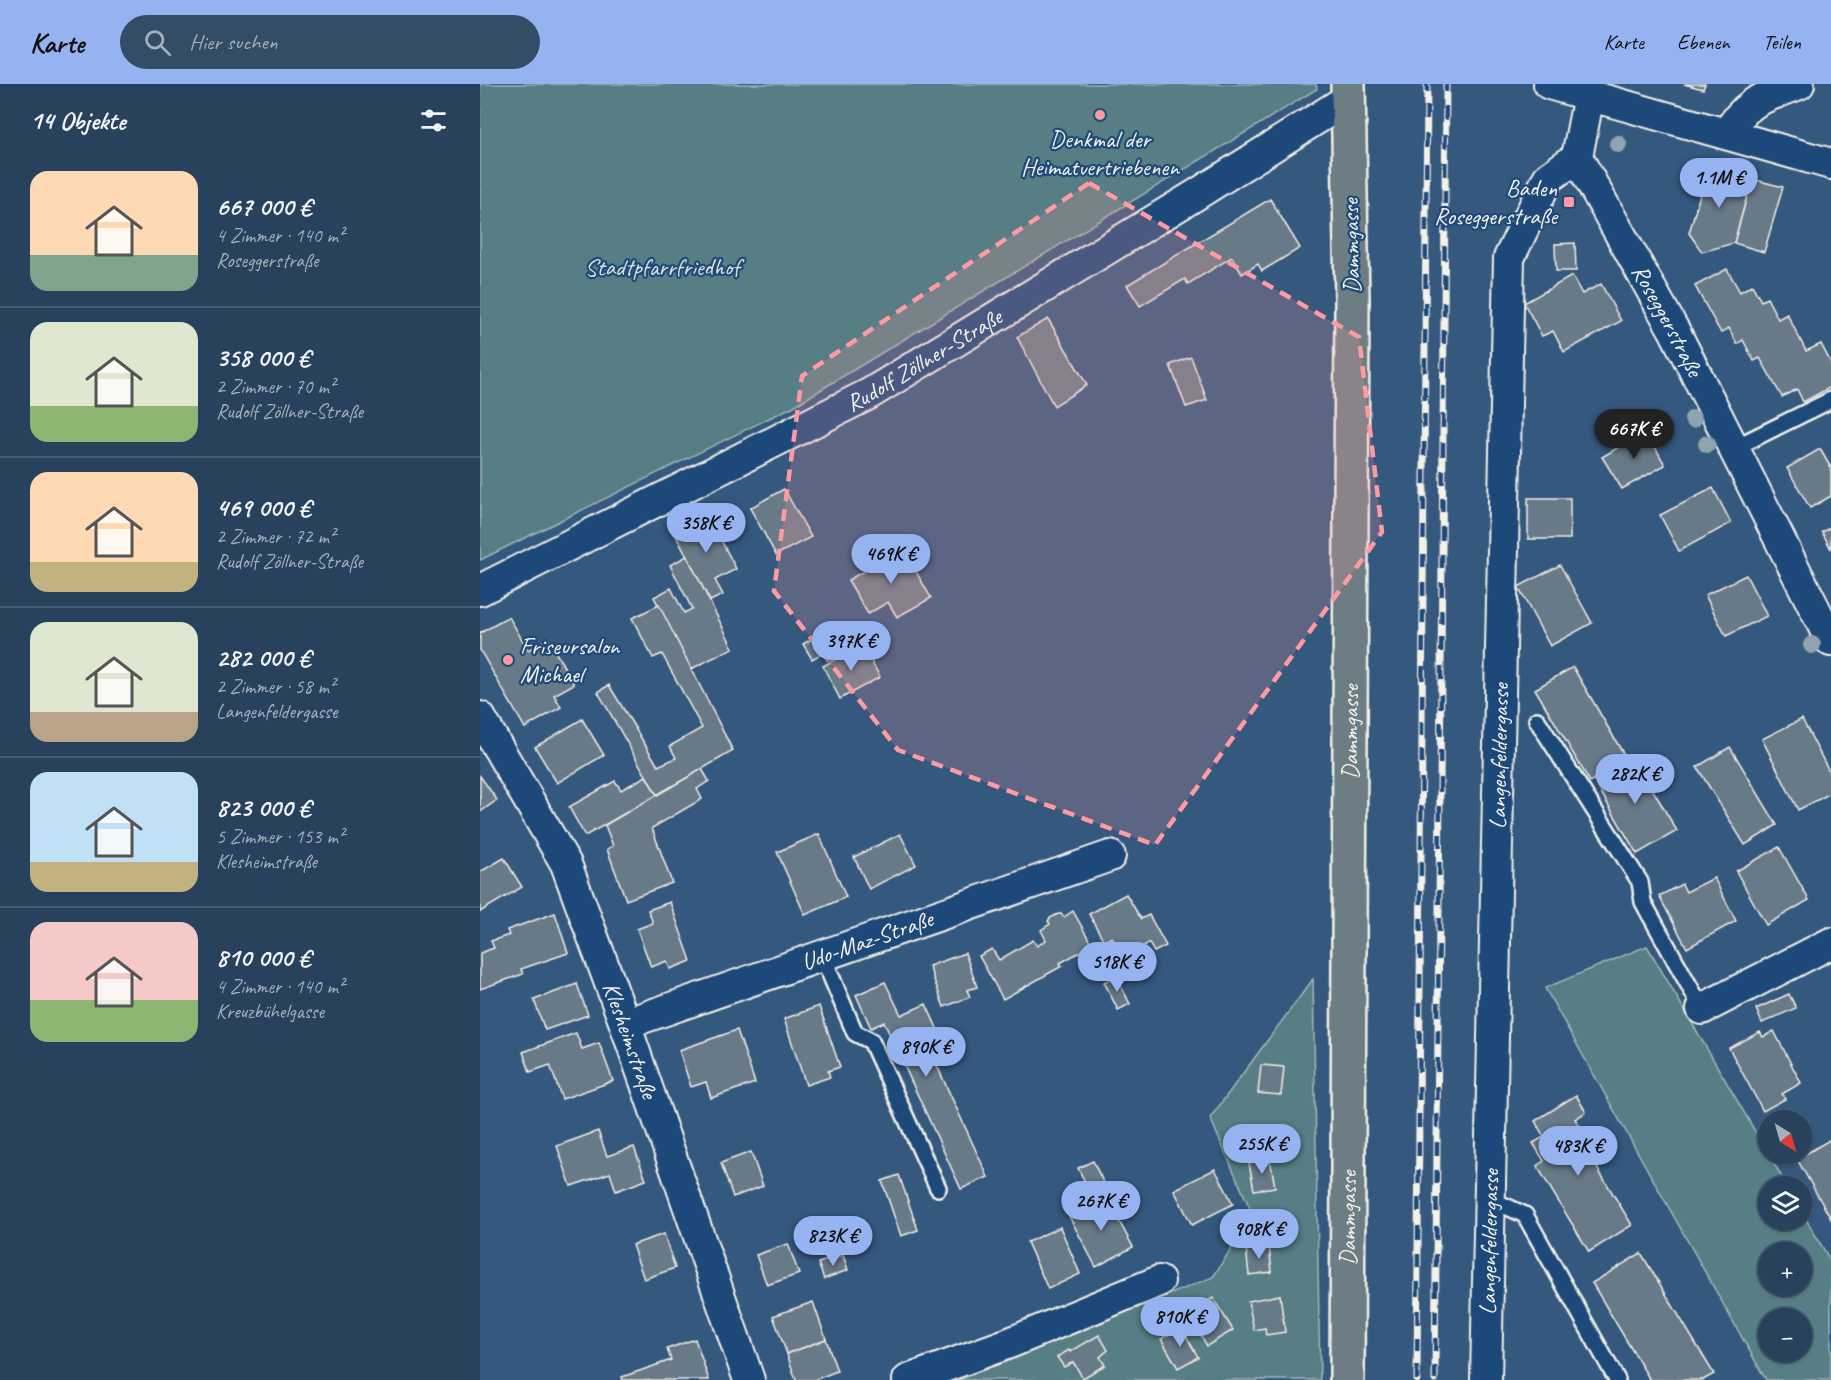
<!DOCTYPE html>
<html lang="de">
<meta charset="utf-8">
<style>
:root{--surface:#28425e;--page:#344d67;--text:#f1f3f6;--muted:#a5b0bc;--line:#445b73;--accent:#95b2f1}
body{margin:0;font-family:Caveat,sans-serif;background:var(--page);color:var(--text);height:100vh;display:flex;flex-direction:column;font-size:22px;white-space:nowrap}
*{box-sizing:border-box;margin:0}
p{font-size:20px;color:var(--muted)}
.icon{flex:none;width:33px;height:33px;fill:none;stroke:currentColor;stroke-width:2;stroke-linecap:round;stroke-linejoin:round}
.map{position:relative;flex:1;overflow:hidden}
.sheet{display:flex;flex-direction:column;background:var(--surface);width:480px}
.sheet>*{flex:none}
.needle{width:39px;rotate:143deg}
.fabs{position:absolute;left:1278px;top:1026px;display:grid;gap:12px}
.fabs a{display:grid;place-items:center;width:54px;height:54px;border-radius:50%;background:var(--surface);box-shadow:0 2px 4px #0004,0 0 0 2px var(--line);font-size:30px}
.price{position:absolute;translate:-50% -51px;padding:0 14px;border-radius:21px;background:var(--accent);color:#111;font-size:20px;line-height:39px;filter:drop-shadow(0 2px 3px #0008)}
.price::after{content:'';position:absolute;left:50%;top:36px;width:18px;height:14px;margin-left:-9px;background:inherit;clip-path:polygon(0 0,100% 0,50% 100%)}
.price.active{background:#222;color:#fff}
ul{padding:0;list-style:none}
li{display:flex;align-items:center;gap:18px;height:150px;padding:0 30px}
li+li{border-top:2px solid var(--line)}
li span{display:grid;place-items:center;flex:none;width:168px;height:120px;border-radius:18px;color:#555}
li>.icon{margin-inline-start:auto}
span .icon{width:72px;height:72px;fill:#fffc;stroke-width:1}
li b{font-size:26px}
h2{display:flex;justify-content:space-between;align-items:center;height:72px;padding:0 30px;font-size:26px}
header{display:flex;align-items:center;gap:36px;box-sizing:border-box;height:84px;padding:0 30px;background:var(--accent);color:#111}
header strong{font-size:28px}
nav{display:flex;gap:33px;margin-inline-start:auto;font-size:21px}
.search{width:420px;height:54px;background:var(--page);display:flex;align-items:center;gap:15px;box-sizing:border-box;padding:0 21px;border-radius:33px;color:var(--muted);font-size:22px}
main{display:flex;flex:1;min-height:0}
.map>svg:first-child{display:block}
.green{fill:#567e84;stroke:#a5b8b6;stroke-width:1.5;fill-rule:evenodd}
.building{fill:#677987;stroke:#f4f1e8;stroke-width:1.5}
.lines{fill:none;stroke-linecap:round;stroke-linejoin:round}
.lane-casing{stroke:#f4f1e8;stroke-width:20}
.street-casing{stroke:#f4f1e8;stroke-width:34}
.primary-casing{stroke:#f4f1e8;stroke-width:38}
.lane{stroke:#1f4a7a;stroke-width:15}
.street{stroke:#1f4a7a;stroke-width:30}
.primary{stroke:#6d7d84;stroke-width:33}
.rail-casing{stroke:#f4f1e8;stroke-width:7}
.rail{stroke:#1f4a7a;stroke-width:4.5;stroke-dasharray:14;stroke-linecap:butt}
.tree{fill:#91a3b0}
.marked{fill:#ff9aa2;fill-opacity:0.2;stroke:#ff9aa2;stroke-width:4.5;stroke-dasharray:12 8;stroke-linejoin:round}
.poi-dot{fill:#ff9aa2;stroke:#1f4a7a;stroke-width:2}
.labels{text-anchor:middle;stroke-width:4.5;stroke-linejoin:round;paint-order:stroke}
.poi-label{font-size:24px;fill:#f4f1e8;stroke:#1f4a7a}
.street-label{font-size:24px;fill:#f4f1e8;stroke:#1f4a7a}
.park-label{font-size:24px;fill:#dce0d9;stroke:#1f4a7a}
</style>
<header>
<strong>Karte</strong>
<div class="search"><svg class="icon" aria-label="search" viewBox="0 0 24 24"><circle cx="10" cy="10" r="6"/><path d="M15 15l6 6"/></svg>Hier suchen</div>
<nav><a>Karte</a><a>Ebenen</a><a>Teilen</a></nav>
</header>
<main>
<section class="sheet">
<h2>14 Objekte<svg class="icon" aria-label="filters" viewBox="0 0 24 24"><path d="M4 7h16M4 17h16"/><circle cx="9" cy="7" r="2"/><circle cx="15" cy="17" r="2"/></svg></h2>
<ul>
<li><span style="background:linear-gradient(#ffd9b3 70%,#7fa58c 0)"><svg class="icon" aria-label="home" viewBox="0 0 24 24"><path d="M3 11l9-7 9 7M6 9v11h12V9"/></svg></span><div><b>667 000 €</b><p>4 Zimmer · 140 m²</p><p>Roseggerstraße</p></div></li>
<li><span style="background:linear-gradient(#dfe7d0 70%,#8fb573 0)"><svg class="icon" aria-label="home" viewBox="0 0 24 24"><path d="M3 11l9-7 9 7M6 9v11h12V9"/></svg></span><div><b>358 000 €</b><p>2 Zimmer · 70 m²</p><p>Rudolf Zöllner-Straße</p></div></li>
<li><span style="background:linear-gradient(#ffd9b3 75%,#c2b280 0)"><svg class="icon" aria-label="home" viewBox="0 0 24 24"><path d="M3 11l9-7 9 7M6 9v11h12V9"/></svg></span><div><b>469 000 €</b><p>2 Zimmer · 72 m²</p><p>Rudolf Zöllner-Straße</p></div></li>
<li><span style="background:linear-gradient(#dfe7d0 75%,#b9a48a 0)"><svg class="icon" aria-label="home" viewBox="0 0 24 24"><path d="M3 11l9-7 9 7M6 9v11h12V9"/></svg></span><div><b>282 000 €</b><p>2 Zimmer · 58 m²</p><p>Langenfeldergasse</p></div></li>
<li><span style="background:linear-gradient(#bfe0f5 75%,#c2b280 0)"><svg class="icon" aria-label="home" viewBox="0 0 24 24"><path d="M3 11l9-7 9 7M6 9v11h12V9"/></svg></span><div><b>823 000 €</b><p>5 Zimmer · 153 m²</p><p>Klesheimstraße</p></div></li>
<li><span style="background:linear-gradient(#f6c9c9 65%,#8fb573 0)"><svg class="icon" aria-label="home" viewBox="0 0 24 24"><path d="M3 11l9-7 9 7M6 9v11h12V9"/></svg></span><div><b>810 000 €</b><p>4 Zimmer · 140 m²</p><p>Kreuzbühelgasse</p></div></li>
</ul>
</section>
<div class="map">
<svg width="1351" height="1296" viewBox="0 0 1351 1296">
<rect width="100%" height="100%" fill="#35587e"/>
<filter id="ink" filterUnits="userSpaceOnUse"><feTurbulence type="fractalNoise" baseFrequency=".0167" numOctaves="2"/><feDisplacementMap in="SourceGraphic" scale="12" xChannelSelector="R" yChannelSelector="G"/><feConvolveMatrix kernelMatrix="1 2 1 2 8 2 1 2 1" color-interpolation-filters="sRGB"/></filter>
<g filter="url(#ink)">
<!-- green -->
<g class="green">
<path d="M0,0h836l1,5 -523,317 -314,154z"/>
<path d="M1167,862l140,240h-19v34h34v-8l29,50v118h-65l-221,-392zM1288,1168h34v34h-34zM1288,1234h34v34h-34z"/>
<path d="M833,895l7,401h-362l255,-103 40,-62 -43,-97z"/>
</g>
<!-- building -->
<g class="building">
<path d="M1204,0h21l-2,5z"/>
<path d="M1228,82l44,13 -18,64 -32,9 -13,-19z"/>
<path d="M1272,95l31,8 -19,65 -30,-9z"/>
<path d="M790,115l30,49 -38,23 -4,-7 -16,10 -10,-17 -44,27 -3,-5 -45,27 -13,-21z"/>
<path d="M1095,159l1,28h-20l-1,-27z"/>
<path d="M1247,185l13,23 12,-7 9,16 6,-3 11,21 9,-5 19,37 15,-7 10,19v24l-28,15 -6,-13 -15,8 -22,-39 -6,3 -11,-21 -6,4 -8,-16 -8,5 -26,-47z"/>
<path d="M1092,192l10,18 19,-10 20,37 -57,31 -11,-21 -11,5 -18,-33z"/>
<path d="M568,235l39,66 -33,21 -37,-69z"/>
<path d="M711,273l16,43 -21,7 -16,-42z"/>
<path d="M1166,347l19,34 -43,24 -20,-32z"/>
<path d="M1340,365l11,19v28l-21,12 -23,-40z"/>
<path d="M1233,404l18,35 -52,28 -19,-36z"/>
<path d="M304,405l27,48 -35,18 -26,-47z"/>
<rect x="1048" y="414" width="42" height="41"/>
<path d="M228,431l28,54 -21,11 8,15 -13,6 -36,-69z"/>
<path d="M1351,443v22l-9,-17z"/>
<path d="M423,465l28,49 -34,19 -9,-15 -20,12 -20,-34z"/>
<path d="M207,472l46,92 -42,21 -37,-72 17,-9 13,25 8,-4 -22,-44z"/>
<path d="M1080,481l32,58 -42,23 -32,-59z"/>
<path d="M1266,491l21,41 -41,20 -21,-41z"/>
<path d="M179,521l74,146 -76,44 -59,-103 11,-7 49,81 18,-8 -6,-12 32,-18 -40,-74 -9,4 -21,-40z"/>
<path d="M29,533l19,33 20,-11 26,45 -20,11 7,12 -36,21 -45,-78v-17z"/>
<path d="M349,545l8,16 -25,14 -9,-15z"/>
<path d="M382,561l18,32 -40,22 -17,-33z"/>
<path d="M1093,583l54,93 -37,22 -55,-93z"/>
<path d="M102,635l22,36 -47,28 -22,-36z"/>
<path d="M1322,635l29,56v18l-33,17 -36,-71z"/>
<path d="M1250,663l47,78 -32,20 -48,-78z"/>
<path d="M1153,672l44,75 -40,23 -44,-75z"/>
<path d="M222,685l7,12 -12,8 5,10 -50,29 20,55 -46,17 -19,-51 6,-3 -8,-21z"/>
<path d="M0,692l17,24 -17,12z"/>
<path d="M166,692l11,19 -72,41 -16,-29 46,-26 6,9z"/>
<path d="M339,750l27,63 -41,18 -28,-63z"/>
<path d="M420,750l16,31 -47,24 -15,-32z"/>
<path d="M1299,763l30,53 -43,25 -30,-54z"/>
<path d="M24,774l18,29 -42,25v-40z"/>
<path d="M1234,794l22,43 -49,27 -28,-52 23,-12 4,8z"/>
<path d="M646,810l15,25 8,-4 17,31 -12,6 -5,-9 -26,14 -11,-20 -8,4 -15,-27z"/>
<path d="M190,818l21,59 -21,8 -3,-8 -16,6 -14,-38 16,-6 -5,-13z"/>
<path d="M593,827l19,34 -32,18 2,3 -59,33 -24,-43 13,-7 7,11 34,-20 4,6 9,-6 -5,-10 9,-6 -2,-3 2,-3 8,-4h3l3,3z"/>
<path d="M75,829l13,40 -47,16 2,5 -43,15v-36l14,-5 -3,-7 18,-6 -2,-5z"/>
<path d="M485,869l12,34 -10,3 3,7 -26,10 -15,-41z"/>
<path d="M636,892l14,28 -12,6 -14,-28z"/>
<path d="M405,898l16,33 25,-11 16,35 -14,7 60,131 -27,12 -77,-167 -13,6 -15,-33z"/>
<path d="M97,900l11,31 -43,15 -11,-30z"/>
<path d="M1309,910l7,14 -34,15 -6,-14z"/>
<path d="M339,922l21,61 -12,4 2,6 -24,8 -22,-66z"/>
<path d="M257,946l18,53 -44,15 -5,-16 -15,5 -12,-37z"/>
<path d="M1294,947l27,52 -19,11 3,5 -22,12 -34,-63 31,-16 3,5z"/>
<path d="M96,949l6,16 17,-6 14,38 -51,18 -12,-34 -20,7 -7,-20z"/>
<path d="M781,981l23,2 -3,28 -23,-2z"/>
<path d="M1096,1011l10,17 -11,7 11,17 -6,4 52,85 -43,27 -52,-86 7,-5 -11,-18 11,-6 -9,-16z"/>
<path d="M118,1047l9,25 27,-9 12,33 -30,11 -6,-18 -39,13 -14,-40z"/>
<path d="M1351,1055v80l-34,-60z"/>
<path d="M271,1068l12,34 -30,11 -12,-34z"/>
<path d="M790,1075l5,28 -21,3 -5,-27z"/>
<path d="M613,1077l12,25 -14,8 -13,-26z"/>
<path d="M735,1085l18,35 -41,21 -18,-35z"/>
<path d="M419,1091l19,55 -17,6 -19,-55z"/>
<path d="M626,1113l27,50 -37,20 -27,-51z"/>
<path d="M580,1143l20,47 -32,15 -21,-47z"/>
<path d="M184,1150l11,34 -31,11 -12,-34z"/>
<path d="M308,1160l11,30 -32,11 -11,-30z"/>
<path d="M789,1162l3,26 -23,3 -3,-27z"/>
<path d="M1161,1169l73,121 -11,6h-53l-58,-97z"/>
<path d="M363,1171l5,15 -24,9 -6,-16z"/>
<path d="M800,1211l5,37 -19,3 -1,-7 -11,2 -6,-29z"/>
<path d="M733,1214l20,32 -26,16 -19,-33z"/>
<path d="M333,1218l13,37 -39,15 -14,-38z"/>
<path d="M701,1243l17,30 -20,11 -17,-29z"/>
<path d="M619,1251l9,15 -8,7 5,8 -22,13 -10,-16 -9,5 -7,-10 12,-7 1,2z"/>
<path d="M215,1255l14,41h-86l-1,-3 49,-17 -4,-11z"/>
<path d="M346,1255l11,32 -23,9h-18l-9,-26z"/>
</g>
<g class="lines">
<!-- lane casing -->
<g class="lane-casing">
<g id="lane">
<path d="M1254,364l97,-48"/>
<path d="M1057,636l103,162 3,20 59,107"/>
<path d="M342,871l33,78 16,8 67,147"/>
<path d="M1010,1115l35,16 92,165"/>
</g>
</g>
<!-- street casing -->
<g class="street-casing">
<g id="street">
<path d="M1069,0l282,80"/>
<path id="s1" d="M1109,11l-12,62 98,175 156,309"/>
<path d="M1247,50c20,-35 37,-36 72,-50"/>
<path id="s2" d="M0,506l389,-196 325,-198 154,-97"/>
<path id="s3" d="M0,633l86,147 59,160 124,356"/>
<path d="M1222,925l129,-66"/>
<path id="s4" d="M145,940l485,-168"/>
<path d="M428,1296l104,-38 147,-61"/>
<path id="s5" d="M1006,1296l23,-1122 39,-80 29,-21"/>
</g>
</g>
<!-- primary casing -->
<g class="primary-casing">
<g id="primary">
<path id="s6" d="M867,1296l5,-1080 -4,-216"/>
</g>
</g>
<!-- lane -->
<use href="#lane" class="lane"/>
<!-- street -->
<use href="#street" class="street"/>
<!-- primary -->
<use href="#primary" class="primary"/>
<!-- rail casing -->
<g class="rail-casing">
<g id="rail">
<path d="M937,1296l10,-1296"/>
<path d="M955,1296l11,-1296"/>
</g>
</g>
<!-- rail -->
<use href="#rail" class="rail"/>
</g>
<!-- trees -->
<g class="tree">
<circle cx="1138" cy="60" r="9"/>
<circle cx="1213" cy="335" r="9"/>
<circle cx="1227" cy="360" r="9"/>
<circle cx="1332" cy="561" r="9"/>
</g>
</g>
<!-- marked area -->
<path class="marked" d="M609,99l270,154 23,195 -227,313 -257,-95 -124,-159 28,-215z"/>
<!-- markers -->
<g class="poi-dot">
<circle cx="620" cy="31" r="6"/>
<rect x="1083" y="112" width="12" height="12" rx="3"/>
<circle cx="28" cy="576" r="6"/>
</g>
<g class="labels">
<!-- poi labels -->
<g class="poi-label">
<text x="620" y="63">Denkmal der<tspan x="620" dy="28">Heimatvertriebenen</tspan></text>
<text x="1077" y="112" text-anchor="end">Baden<tspan x="1077" dy="28">Roseggerstraße</tspan></text>
<text x="40" y="570" text-anchor="start">Friseursalon<tspan x="40" dy="28">Michael</tspan></text>
</g>
<!-- street labels -->
<g class="street-label">
<text transform="translate(871 162) rotate(-91)" y="8">Dammgasse</text>
<text dy="8" stroke="none"><textPath href="#s1" startOffset="250">Roseggerstraße</textPath></text>
<text dy="8" stroke="none"><textPath href="#s2" startOffset="500">Rudolf Zöllner-Straße</textPath></text>
<text dy="8" stroke="none"><textPath href="#s6" startOffset="648">Dammgasse</textPath></text>
<text dy="8" stroke="none"><textPath href="#s5" startOffset="624">Langenfeldergasse</textPath></text>
<text dy="8" stroke="none"><textPath href="#s4" startOffset="256">Udo-Maz-Straße</textPath></text>
<text dy="8" stroke="none"><textPath href="#s3" startOffset="358">Klesheimstraße</textPath></text>
<text dy="8" stroke="none"><textPath href="#s6" startOffset="162">Dammgasse</textPath></text>
<text dy="8" stroke="none"><textPath href="#s5" startOffset="138">Langenfeldergasse</textPath></text>
</g>
<!-- park labels -->
<g class="park-label">
<text x="182" y="191">Stadtpfarrfriedhof</text>
</g>
</g>
</svg>
<div class="fabs">
<a><svg class="needle" viewBox="-14 -14 28 28"><path d="M0-13l5 13h-10z" fill="#e53935"/><path d="M0 13l5-13h-10z" fill="#a5b0bc"/></svg></a>
<a><svg class="icon" aria-label="layers" viewBox="0 0 24 24"><path d="M12 4l9 5-9 5-9-5zM3 14l9 5 9-5"/></svg></a>
<a>+</a>
<a>−</a>
</div>
<b class="price" style="left:1239px;top:125px">1.1M €</b>
<b class="price active" style="left:1154px;top:376px">667K €</b>
<b class="price" style="left:226px;top:470px">358K €</b>
<b class="price" style="left:411px;top:501px">469K €</b>
<b class="price" style="left:371px;top:588px">397K €</b>
<b class="price" style="left:1155px;top:721px">282K €</b>
<b class="price" style="left:637px;top:909px">518K €</b>
<b class="price" style="left:446px;top:994px">890K €</b>
<b class="price" style="left:782px;top:1091px">255K €</b>
<b class="price" style="left:1098px;top:1093px">483K €</b>
<b class="price" style="left:621px;top:1148px">267K €</b>
<b class="price" style="left:779px;top:1176px">908K €</b>
<b class="price" style="left:353px;top:1183px">823K €</b>
<b class="price" style="left:700px;top:1264px">810K €</b>
</div>
</main>
